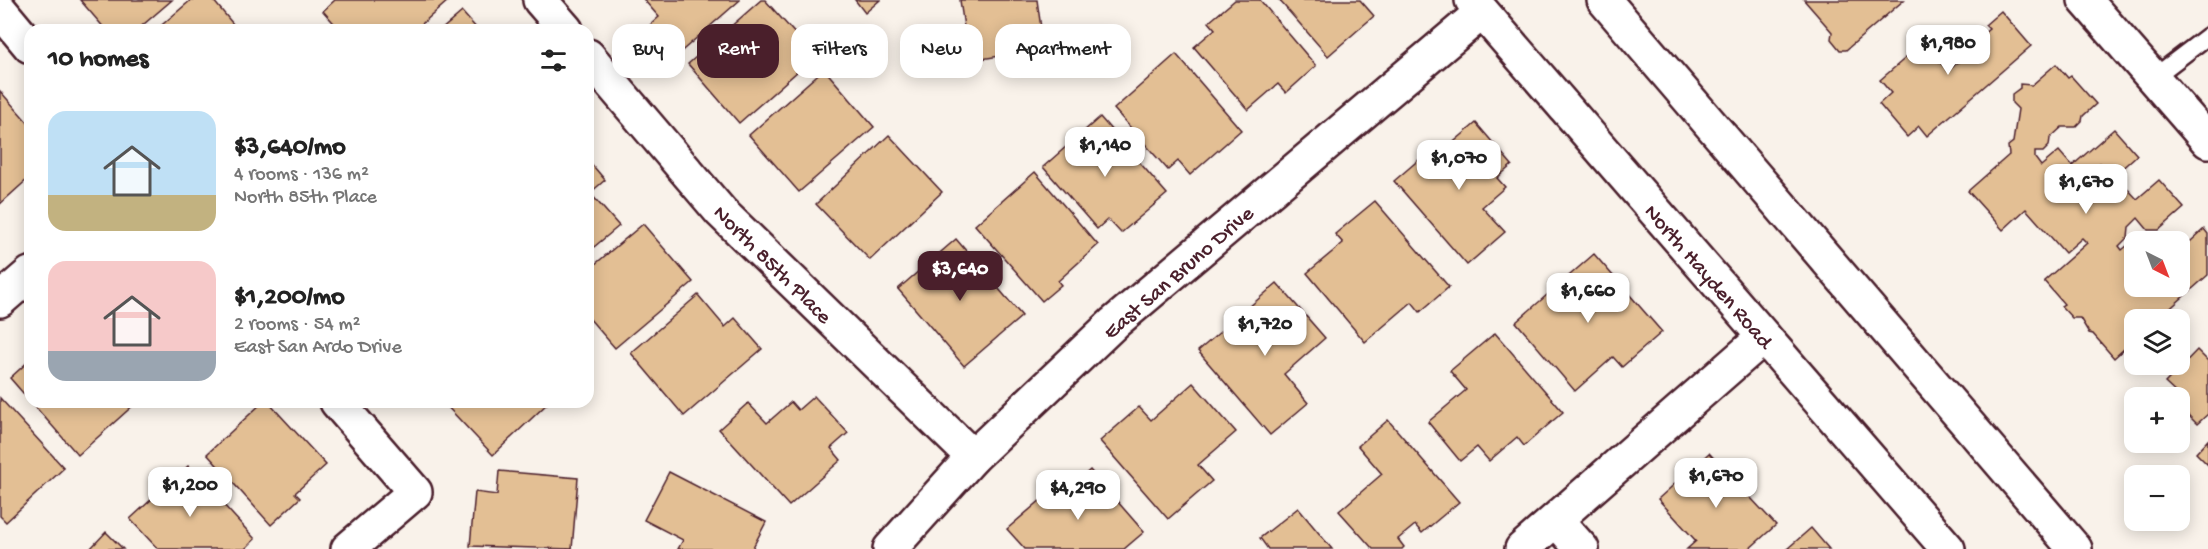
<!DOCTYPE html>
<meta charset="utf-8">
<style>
:root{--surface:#fff;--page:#f6f6f6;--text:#222;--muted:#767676;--accent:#4a1f2b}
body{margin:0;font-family:"Gochi Hand",sans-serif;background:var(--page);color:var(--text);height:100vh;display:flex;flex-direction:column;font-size:22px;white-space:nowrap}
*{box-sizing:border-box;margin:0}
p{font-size:20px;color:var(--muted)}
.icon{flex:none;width:33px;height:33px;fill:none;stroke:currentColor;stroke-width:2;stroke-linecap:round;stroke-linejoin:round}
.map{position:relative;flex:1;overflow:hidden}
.drawer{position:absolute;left:24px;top:24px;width:570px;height:384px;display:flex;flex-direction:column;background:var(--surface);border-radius:18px;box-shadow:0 3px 15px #0003}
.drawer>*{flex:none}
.hud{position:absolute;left:612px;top:24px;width:570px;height:54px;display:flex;gap:12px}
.needle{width:39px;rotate:138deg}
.tools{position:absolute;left:2124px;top:231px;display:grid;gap:12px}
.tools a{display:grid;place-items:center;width:66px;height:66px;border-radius:12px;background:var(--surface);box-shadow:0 3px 15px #0003;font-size:30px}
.price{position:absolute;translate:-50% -51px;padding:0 14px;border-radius:12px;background:#fff;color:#222;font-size:20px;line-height:39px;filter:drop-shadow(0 2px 3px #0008)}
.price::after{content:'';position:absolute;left:50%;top:36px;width:18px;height:14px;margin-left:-9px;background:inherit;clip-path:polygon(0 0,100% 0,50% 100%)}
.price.active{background:var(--accent);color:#fff}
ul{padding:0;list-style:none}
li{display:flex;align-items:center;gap:18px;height:150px;padding:0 24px}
li span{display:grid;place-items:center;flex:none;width:168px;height:120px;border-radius:18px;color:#555}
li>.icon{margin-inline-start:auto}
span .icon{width:72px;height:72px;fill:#fffc;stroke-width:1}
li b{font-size:26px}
h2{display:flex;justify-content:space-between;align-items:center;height:72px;padding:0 24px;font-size:26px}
.tag{padding:0 21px;border-radius:18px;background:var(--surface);box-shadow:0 3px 15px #0003;font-size:21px;line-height:54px}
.tag.active{background:var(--accent);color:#fff}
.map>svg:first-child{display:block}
.building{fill:#e3bf94;stroke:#4a1f2b;stroke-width:1.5}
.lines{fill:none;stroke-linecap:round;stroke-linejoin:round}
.lane-casing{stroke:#4a1f2b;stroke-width:21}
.street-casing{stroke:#4a1f2b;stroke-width:38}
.secondary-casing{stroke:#4a1f2b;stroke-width:38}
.lane{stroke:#fff;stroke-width:16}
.street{stroke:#fff;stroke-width:33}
.secondary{stroke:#fff;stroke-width:33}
.labels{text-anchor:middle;stroke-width:4.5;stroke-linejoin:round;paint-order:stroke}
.street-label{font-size:22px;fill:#4a1f2b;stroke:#fff}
</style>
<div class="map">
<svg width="2208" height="549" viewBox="0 0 2208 549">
<rect width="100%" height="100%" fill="#f9f2ea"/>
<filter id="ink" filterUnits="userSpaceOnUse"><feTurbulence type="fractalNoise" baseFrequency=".0167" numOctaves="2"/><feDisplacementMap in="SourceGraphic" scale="12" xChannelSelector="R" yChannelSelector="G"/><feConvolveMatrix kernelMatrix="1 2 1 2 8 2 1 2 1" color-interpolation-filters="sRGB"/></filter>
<g filter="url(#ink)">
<!-- building -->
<g class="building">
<path d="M80,0h92l-35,30h-31z"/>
<path d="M191,0h22l25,30h-82z"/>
<path d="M335,0h114l-34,30h-75l-17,-19z"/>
<path d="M644,0h96l-64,56 -26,-31 9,-8z"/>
<path d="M761,0h4l50,56 -76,67 -51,-59z"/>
<path d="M855,0h25l-15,13z"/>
<path d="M960,0h77l7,49 -75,12z"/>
<path d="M1235,0h25l56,66 -30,27 -8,-9 -30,26 -54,-63 21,-18 -6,-7z"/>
<path d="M1279,0h81l14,16 -46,40z"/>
<path d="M1804,0h100l-58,50h-6l-9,-11 1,-7z"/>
<path d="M2001,11l30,35 -104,90 -8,-10 -12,11 -28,-33 12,-11 -11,-13 58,-50 15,17 -15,13 10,11 26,-23 -4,-3 19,-16 -4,-4z"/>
<path d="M462,12l16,18h-37z"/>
<path d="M1176,54l65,76 -51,45 -12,-14 -10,9 -54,-61z"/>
<path d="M2056,64l12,14 3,-2 25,28 -13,12 -1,5 -6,6h-14l-12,11 -1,8 -6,6h-8v6l6,8 18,-15 13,15 42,-37 23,26 -19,17 -9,1 -9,-10 -17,16 20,23 20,-18 14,15 22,-19 25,28 -25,22h-11l-10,-12 -9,9 -1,10 -9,9 3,4 18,-15 11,2 4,5h-21v44h18l4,4 4,-4h20v-6l8,-7 -8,-9v-13l24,-22 4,5v41l-51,45h-23v20l-20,18 -21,-24 -4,-1 -9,-15h-8l-11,-12 3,-2 -20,-23 43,-38 -5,-5 -17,15 -39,-44 -23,21 -35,-39 41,-36 -1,-9 5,-4 5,-33 -6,-6v-9l8,-6v-4l12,1z"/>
<path d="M824,69l50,58 -75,65 -50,-57z"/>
<path d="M0,91l30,34v52l-30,27z"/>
<path d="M1100,117l67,77 -46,39 -13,-14 -11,10 -54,-62z"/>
<path d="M1476,123l36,42 -15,13 8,9 -23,20 23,25 -38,33 -73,-84 42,-36 6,7z"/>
<path d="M889,135l53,57 -72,68 -54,-56z"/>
<path d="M588,160l17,20 -15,13 29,33 -31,26z"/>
<path d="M1035,172l63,73 -40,36 3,4 -19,16 -67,-76z"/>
<path d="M1375,201l74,86 -29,25 -8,-10 -47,40 -58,-69 36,-30 -8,-9z"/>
<path d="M643,224l50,58 -78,66 -27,-31v-47z"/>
<path d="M956,239l66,77 -58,50 -66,-77z"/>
<path d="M1594,254l68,78 -40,35 -9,-10 -38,34 -59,-69z"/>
<path d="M1277,283l48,55 -41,36 24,29 -38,32 -72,-84z"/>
<path d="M698,295l27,32 10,-9 27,31 -78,67 -53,-63z"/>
<path d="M1495,333l68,79 -39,34 -7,-9 -28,24 -12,-14 -17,14 -32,-39 38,-32 -16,-19z"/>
<path d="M2197,350l11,11v53l-11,10 -17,-17 -1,-11 -14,-13z"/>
<path d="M30,360v41l-20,-23z"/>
<path d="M1193,383l43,49 -38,33 14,16 -44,38 -68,-78 39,-34 12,13z"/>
<path d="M814,396l34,37 -17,15 10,12 -52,46 -70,-77 29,-26 19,20 24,-21 7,8z"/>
<path d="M0,398l64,70 -58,54 -6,-6z"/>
<path d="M31,402h106l-59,53z"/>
<path d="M263,402h5l58,63 -31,28 5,5 -29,27 -64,-71z"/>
<path d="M443,402h106l-56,53z"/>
<path d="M1388,420l71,82 -37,31 -7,-8 -17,14 6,8 -2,2h-29l-34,-38 43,-37 -24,-28z"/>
<path d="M2208,440v25l-12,-12z"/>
<path d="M1709,453l67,72 -27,24h-62l9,-8 -38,-42z"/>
<path d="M188,466l67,73 -10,10h-87l-28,-30z"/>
<path d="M1090,470l54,62 -20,17h-99l-18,-20 35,-30 7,7z"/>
<path d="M499,471l79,7 -6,71 -102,-3 5,-54 22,3z"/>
<path d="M669,472l97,50 -14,27h-74l5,-9 -39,-20z"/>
<path d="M1298,508l34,41h-64l-8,-11z"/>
<path d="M1811,528l18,21h-42z"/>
<path d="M106,532l17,17h-33z"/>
</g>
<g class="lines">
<!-- lane casing -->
<g class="lane-casing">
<path id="lane" d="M2153,78l55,-42"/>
</g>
<!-- street casing -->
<g class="street-casing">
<g id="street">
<path d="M540,0l26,30"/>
<path d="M2085,0l123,141"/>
<path d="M0,10l30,36"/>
<path d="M588,56l133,156 252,245"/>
<path d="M0,300l30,-26"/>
<path d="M337,402l78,90 -67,57"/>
<path d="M1556,520l26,29"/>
<path d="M890,549l83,-92 141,-134 368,-311"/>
<path d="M1522,549l242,-212"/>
</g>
</g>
<!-- secondary casing -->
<g class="secondary-casing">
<g id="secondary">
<path d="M1472,0l476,549"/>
<path d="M1604,0l471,549"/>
</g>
</g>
<!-- lane -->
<use href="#lane" class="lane"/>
<!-- street -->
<use href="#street" class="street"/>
<!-- secondary -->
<use href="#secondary" class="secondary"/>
</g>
</g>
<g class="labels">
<!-- street labels -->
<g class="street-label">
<text transform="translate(774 263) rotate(45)" y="8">North 85th Place</text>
<text transform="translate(1177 271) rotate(-41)" y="8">East San Bruno Drive</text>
<text transform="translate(1710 275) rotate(49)" y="8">North Hayden Road</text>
</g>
</g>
</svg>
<div class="tools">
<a><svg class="needle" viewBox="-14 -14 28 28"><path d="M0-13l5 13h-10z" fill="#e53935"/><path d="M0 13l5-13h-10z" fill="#767676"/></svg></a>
<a><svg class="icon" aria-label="layers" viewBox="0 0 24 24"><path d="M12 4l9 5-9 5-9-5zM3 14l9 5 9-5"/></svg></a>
<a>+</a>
<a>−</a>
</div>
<b class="price" style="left:1948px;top:76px">$1,980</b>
<b class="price" style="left:1105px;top:178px">$1,140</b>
<b class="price" style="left:1459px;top:191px">$1,070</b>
<b class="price" style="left:2086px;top:215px">$1,670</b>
<b class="price active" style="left:960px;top:302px">$3,640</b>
<b class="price" style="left:1588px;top:324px">$1,660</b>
<b class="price" style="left:1265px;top:357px">$1,720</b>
<b class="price" style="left:1716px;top:509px">$1,670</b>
<b class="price" style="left:190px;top:518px">$1,200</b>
<b class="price" style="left:1078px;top:521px">$4,290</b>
<div class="hud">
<a class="tag">Buy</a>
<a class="tag active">Rent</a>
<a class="tag">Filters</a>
<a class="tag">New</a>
<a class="tag">Apartment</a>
</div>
<section class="drawer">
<h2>10 homes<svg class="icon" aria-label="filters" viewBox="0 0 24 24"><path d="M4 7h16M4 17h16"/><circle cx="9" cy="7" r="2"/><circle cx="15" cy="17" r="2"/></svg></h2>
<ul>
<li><span style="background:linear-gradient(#bfe0f5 70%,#c2b280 0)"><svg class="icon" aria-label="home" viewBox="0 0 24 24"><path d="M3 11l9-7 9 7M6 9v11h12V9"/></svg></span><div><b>$3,640/mo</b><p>4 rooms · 136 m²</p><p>North 85th Place</p></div></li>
<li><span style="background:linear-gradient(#f6c9c9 75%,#9aa5b1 0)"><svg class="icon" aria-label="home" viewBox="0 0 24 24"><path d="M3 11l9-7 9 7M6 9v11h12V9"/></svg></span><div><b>$1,200/mo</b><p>2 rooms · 54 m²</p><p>East San Ardo Drive</p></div></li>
</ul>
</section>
</div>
